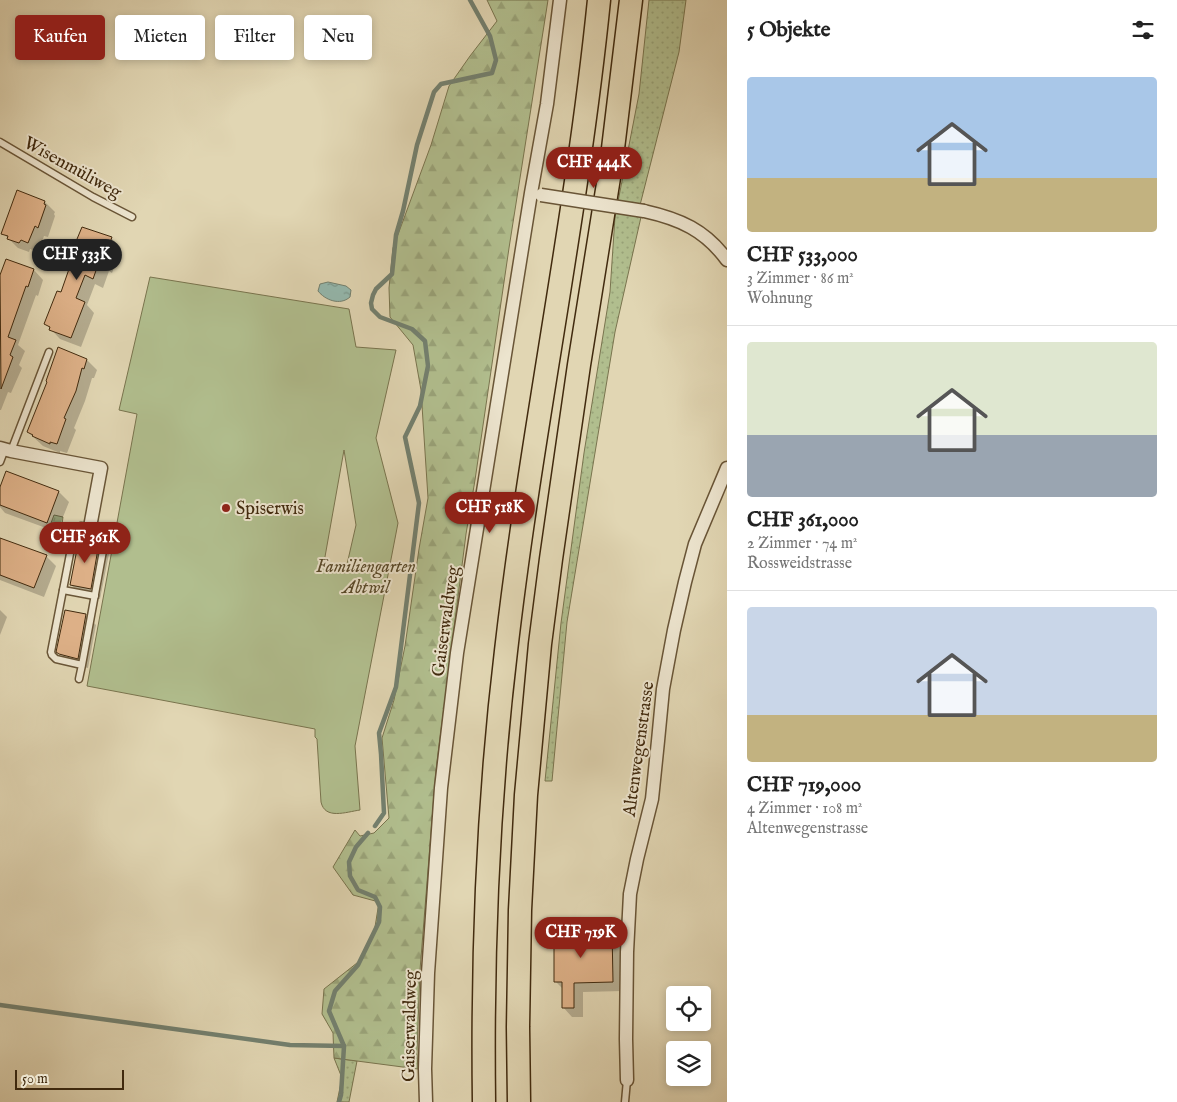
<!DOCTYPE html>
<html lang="de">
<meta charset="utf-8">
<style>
:root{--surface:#fff;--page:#f6f6f6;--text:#222;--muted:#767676;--line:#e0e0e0;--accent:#8f2418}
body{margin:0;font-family:"IM FELL English",serif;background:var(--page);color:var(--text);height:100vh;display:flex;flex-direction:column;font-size:19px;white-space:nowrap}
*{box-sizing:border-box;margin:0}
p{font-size:16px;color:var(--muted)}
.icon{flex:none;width:28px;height:28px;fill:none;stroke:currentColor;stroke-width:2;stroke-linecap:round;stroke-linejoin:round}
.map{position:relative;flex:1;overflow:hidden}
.sheet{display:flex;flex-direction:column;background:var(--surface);width:450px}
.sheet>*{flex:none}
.guide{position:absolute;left:15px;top:15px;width:475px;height:45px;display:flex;gap:10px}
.tools{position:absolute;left:666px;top:986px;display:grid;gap:10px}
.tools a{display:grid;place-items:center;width:45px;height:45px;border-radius:5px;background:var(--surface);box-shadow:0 2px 8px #0003;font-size:25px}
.scale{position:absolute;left:15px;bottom:12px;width:109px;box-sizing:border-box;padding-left:5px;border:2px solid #412a0e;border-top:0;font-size:14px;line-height:18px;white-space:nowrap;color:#412a0e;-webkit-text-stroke:4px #ece4ce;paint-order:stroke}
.price{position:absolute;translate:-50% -42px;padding:0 11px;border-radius:18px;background:var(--accent);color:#fff;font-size:16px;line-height:32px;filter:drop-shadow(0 1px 2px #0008)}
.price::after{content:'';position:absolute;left:50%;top:30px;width:15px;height:11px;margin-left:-8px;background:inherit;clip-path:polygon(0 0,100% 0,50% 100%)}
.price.on{background:#222;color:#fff}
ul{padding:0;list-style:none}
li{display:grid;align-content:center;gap:10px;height:265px;padding:0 20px}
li+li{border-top:1px solid var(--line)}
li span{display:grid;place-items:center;height:155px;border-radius:5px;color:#555}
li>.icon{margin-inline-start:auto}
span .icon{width:90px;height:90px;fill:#fffc;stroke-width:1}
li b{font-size:21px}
h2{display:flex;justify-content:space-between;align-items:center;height:60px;padding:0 20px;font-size:21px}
.pill{padding:0 18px;border-radius:5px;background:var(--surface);box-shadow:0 2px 8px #0003;font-size:18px;line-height:45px}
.pill.on{background:var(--accent);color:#fff}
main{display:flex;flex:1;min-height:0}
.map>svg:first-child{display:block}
.grass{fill:url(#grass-dots);stroke:#79744e}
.forest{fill:url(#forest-firs);stroke:#79744e}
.park{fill:url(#park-tufts);stroke:#79744e}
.garden{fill:#b1be8e;stroke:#79744e;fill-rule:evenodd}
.water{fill:url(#water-ripples);stroke:#73806f}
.shadow{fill:#0003}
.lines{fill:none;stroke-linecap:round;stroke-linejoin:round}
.stream{stroke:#73806f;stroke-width:4.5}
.building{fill:#ddb087;stroke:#412a0e}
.service-casing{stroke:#695537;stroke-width:9}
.minor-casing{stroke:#695537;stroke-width:15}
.motorway-casing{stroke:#412a0e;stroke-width:25}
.service{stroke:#ece4ce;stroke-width:6}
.minor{stroke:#ece4ce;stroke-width:12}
.motorway{stroke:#e1d6b3;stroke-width:22}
.minor-bridge-casing{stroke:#695537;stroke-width:15;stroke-linecap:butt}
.minor-bridge{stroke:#ece4ce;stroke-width:12}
.poi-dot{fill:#8f2418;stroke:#ece4ce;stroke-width:2}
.labels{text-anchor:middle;stroke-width:4;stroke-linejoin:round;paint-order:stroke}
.street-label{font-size:18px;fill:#412a0e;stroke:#ece4ce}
.poi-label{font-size:18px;fill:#412a0e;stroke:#ece4ce;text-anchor:start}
.park-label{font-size:18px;font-style:italic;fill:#574828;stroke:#ece4ce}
</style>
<main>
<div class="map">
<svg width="727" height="1102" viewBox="0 0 727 1102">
<defs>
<pattern id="grass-dots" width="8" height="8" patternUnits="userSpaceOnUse" patternTransform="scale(1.25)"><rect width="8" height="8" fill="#b1be8e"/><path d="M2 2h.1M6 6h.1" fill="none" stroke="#99a379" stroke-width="1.8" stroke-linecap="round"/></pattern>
<pattern id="forest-firs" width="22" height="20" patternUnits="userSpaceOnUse" patternTransform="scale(1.25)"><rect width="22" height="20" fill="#b1be8e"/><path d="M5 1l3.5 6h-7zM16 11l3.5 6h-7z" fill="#99a379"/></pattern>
<pattern id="park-tufts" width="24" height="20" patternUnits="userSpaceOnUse" patternTransform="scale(1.25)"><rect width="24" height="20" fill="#b1be8e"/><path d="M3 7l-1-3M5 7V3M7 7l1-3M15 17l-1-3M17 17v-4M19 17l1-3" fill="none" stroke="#99a379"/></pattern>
<pattern id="water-ripples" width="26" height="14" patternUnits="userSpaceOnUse" patternTransform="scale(1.25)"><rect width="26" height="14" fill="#94b9af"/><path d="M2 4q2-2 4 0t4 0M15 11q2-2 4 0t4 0" fill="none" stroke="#7a978d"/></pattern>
</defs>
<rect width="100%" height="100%" fill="#e1d6b3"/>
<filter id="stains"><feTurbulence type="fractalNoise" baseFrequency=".004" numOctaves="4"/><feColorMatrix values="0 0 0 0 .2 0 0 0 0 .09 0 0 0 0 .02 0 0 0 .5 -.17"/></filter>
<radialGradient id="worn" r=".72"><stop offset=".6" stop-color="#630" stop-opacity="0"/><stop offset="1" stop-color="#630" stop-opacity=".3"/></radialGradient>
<!-- grass -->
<g class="grass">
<path d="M649,0h37l-7,52 -41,161 3,4 -26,115 -48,290 -15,159h-7l16,-158 23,-170 26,-161 5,-75 24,-123z"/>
<path d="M334,1058l23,3 -8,41h-12l5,-24z"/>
</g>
<!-- forest -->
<path class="forest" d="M487,0h61l-39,248 -34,232 -9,54 -30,236 -16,200 -3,83 1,16 -84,-11 -1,-25 -11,-19 2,-25 38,-30 13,-32 4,-25 -26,-7 -20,-28 22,-37 5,6 14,-3 15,-15 -7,-80 12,-38 11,-54 14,-97 9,-51 -7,-108 -8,-45 -23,-28 -1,-29 4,-40 38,-103 18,-59 21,-30 27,-35z"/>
<!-- park -->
<path class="park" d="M54,515l9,2 -2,15 2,2 -4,12h-7l-8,-4z"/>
<!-- garden -->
<path class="garden" d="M150,277l199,32 7,38 40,3 -20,88 22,85 -43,223 5,64c-14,2 -35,10 -39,-8l-4,-63 -2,-2v-8l-228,-43 50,-272 -18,-4zM344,450l12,75 -11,48 -22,-5z"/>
<!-- water -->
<path class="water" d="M328,282l18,4 5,4 -1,7c-10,9 -25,3 -32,-6l2,-7z"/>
<!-- shadow -->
<g class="shadow">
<path d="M45,202l10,10 -1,2 1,2 -7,21 -4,-1 -6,16 -8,-3 -1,3 -11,-4 -15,-15z"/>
<path d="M111,238l10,10 -9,25 -3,-2 -6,17 -8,-4 -8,21 7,8 -13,34 -21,-8 -14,-15 15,-30 9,-23 -3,-3z"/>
<path d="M7,260l27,10 9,10 -5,16 -2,-1 -18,50 7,6 -6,14 3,3 -11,25 -3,-1 -7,18h-1v-132z"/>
<path d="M59,349l28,11 10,10 -3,8h-2l-7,23 -11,27 2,2 -9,23 -7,-2v2l-17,-7 -15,-14 20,-50z"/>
<path d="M7,472l52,20 10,10 -12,30 -52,-19 -5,-6v-16z"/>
<path d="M0,539l46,17 10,10 -12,31 -44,-17z"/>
<path d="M99,544l10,10 -9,45 -19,-4 -10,-10z"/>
<path d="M0,610l7,7 -7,18z"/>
<path d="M86,615l10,10 -8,43 -18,-4 -12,-12z"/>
<path d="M575,927l4,4h33l10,9v51l-39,1v25h-11l-9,-10v-18l-8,-8z"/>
</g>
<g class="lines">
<!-- stream -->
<g class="stream">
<path d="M375,826l9,-13 -3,-59 -2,-21 17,-46 23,-184 -14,-66 15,-31 8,-40 -3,-25 -13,-12 -32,-12 -8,-8 -1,-6 2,-8 3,-6 16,-15 4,-39 7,-24 14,-66 17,-53 7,-8 51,-11 4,-13 -6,-24 -20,-36"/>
<path d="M0,1005l290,40 54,1"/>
<path d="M339,1102l2,-7 3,-49 -15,-35 6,-20 23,-26 21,-43 1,-15 -5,-10 -17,-7 -8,-14 -1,-14 7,-15 12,-14"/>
</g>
</g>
<!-- building -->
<g class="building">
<path d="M17,190l28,11 -1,3 2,1 -8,23 -3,-2 -7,17 -7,-3 -2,3 -12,-4 1,-3 -7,-2z"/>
<path d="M82,227l30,10 -10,27 -3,-2 -6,17 -8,-4 -9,23 9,4 -14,36 -22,-8 1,-3 -6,-3 13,-33 4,1 8,-23 -4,-1z"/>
<path d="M6,259l28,10 -6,18 -2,-1 -18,51 8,3 -6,15 3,2 -12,32 -1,-114z"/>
<path d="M58,347l29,12 -3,10 -2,-1 -6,23 -12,27 2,1 -9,25 -7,-2v2l-18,-8 1,-1 -6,-3 20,-50 -1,-1z"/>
<path d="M6,471l53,20 -12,32 -47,-18v-18z"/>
<path d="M0,538l47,17 -13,33 -34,-13z"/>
<path d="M79,539l20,4 -8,46 -21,-4z"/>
<path d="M65,610l21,4 -8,45 -19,-5 -3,-2z"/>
<path d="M554,926h21l1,4h36l1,52 -39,1v25h-12v-26h-8z"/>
</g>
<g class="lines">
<!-- service casing -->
<g class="service-casing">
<g id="service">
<path d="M0,142l93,55 39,20"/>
<path d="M11,451l38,-99"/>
<path d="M0,462l5,-13"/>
<path d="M63,590l32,6"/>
<path d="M79,679l3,-14 25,-136 -26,-3 -7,7 -23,119 1,3 4,4 26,6"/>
<path d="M625,1102l2,-22"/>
</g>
</g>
<!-- minor casing -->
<g class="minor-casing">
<g id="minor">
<path d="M644,211c36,8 61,19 83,49"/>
<path d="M0,448l11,3 90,17 -11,59"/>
<path d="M627,1080l-1,-41 1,-87 3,-58 7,-35 15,-60 6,-58 5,-52 11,-59 11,-48 10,-38 32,-76"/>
<path d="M426,1102l-1,-33 3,-96 13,-185 16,-135 74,-460 16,-89 13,-104"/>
</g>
</g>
<!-- motorway casing -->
<g class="motorway-casing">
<g id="motorway">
<path d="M484,1102c-2,-151 4,-301 22,-451 25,-218 71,-433 93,-651"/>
<path d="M519,1102l-1,-75 2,-117 6,-115 14,-151 11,-85 28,-194 32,-200 20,-165"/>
</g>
</g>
<!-- service -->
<use href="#service" class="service"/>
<!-- minor -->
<use href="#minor" class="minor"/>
<!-- motorway -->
<use href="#motorway" class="motorway"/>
<!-- minor-bridge casing -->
<g class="minor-bridge-casing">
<path id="minor-bridge" d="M541,195l103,16"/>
</g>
<!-- minor-bridge -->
<use href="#minor-bridge" class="minor-bridge"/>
</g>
<!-- markers -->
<circle class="poi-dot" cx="226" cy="508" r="5"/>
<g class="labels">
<!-- street labels -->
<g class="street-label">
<text transform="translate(73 167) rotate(29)" y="6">Wisenmüliweg</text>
<text transform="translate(445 621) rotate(-82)" y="6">Gaiserwaldweg</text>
<text transform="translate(638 749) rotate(-82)" y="6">Altenwegenstrasse</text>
<text transform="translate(409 1026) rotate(-89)" y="6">Gaiserwaldweg</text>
</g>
<!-- poi labels -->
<g class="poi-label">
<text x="236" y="514">Spiserwis</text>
</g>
<!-- park labels -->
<g class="park-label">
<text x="366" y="572">Familiengarten<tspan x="366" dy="21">Abtwil</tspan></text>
</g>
</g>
<rect width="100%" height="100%" filter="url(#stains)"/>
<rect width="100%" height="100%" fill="url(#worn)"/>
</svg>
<div class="tools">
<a><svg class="icon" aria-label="locate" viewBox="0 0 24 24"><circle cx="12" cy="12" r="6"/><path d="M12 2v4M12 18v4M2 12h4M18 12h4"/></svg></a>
<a><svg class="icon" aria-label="layers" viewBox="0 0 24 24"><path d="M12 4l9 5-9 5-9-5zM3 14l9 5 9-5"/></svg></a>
</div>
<div class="scale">50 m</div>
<b class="price" style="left:594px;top:189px">CHF 444K</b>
<b class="price on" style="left:77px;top:281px">CHF 533K</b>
<b class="price" style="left:490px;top:534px">CHF 518K</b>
<b class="price" style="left:85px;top:564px">CHF 361K</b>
<b class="price" style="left:581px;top:959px">CHF 719K</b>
<div class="guide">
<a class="pill on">Kaufen</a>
<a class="pill">Mieten</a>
<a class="pill">Filter</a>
<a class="pill">Neu</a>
</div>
</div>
<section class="sheet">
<h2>5 Objekte<svg class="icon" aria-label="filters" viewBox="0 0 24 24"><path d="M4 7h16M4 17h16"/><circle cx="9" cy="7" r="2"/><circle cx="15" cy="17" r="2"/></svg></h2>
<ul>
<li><span style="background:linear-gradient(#a9c7e8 65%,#c2b280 0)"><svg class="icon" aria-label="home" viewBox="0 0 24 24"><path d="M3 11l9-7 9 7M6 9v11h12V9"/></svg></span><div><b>CHF 533,000</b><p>3 Zimmer · 86 m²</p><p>Wohnung</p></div></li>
<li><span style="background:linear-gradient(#dfe7d0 60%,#9aa5b1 0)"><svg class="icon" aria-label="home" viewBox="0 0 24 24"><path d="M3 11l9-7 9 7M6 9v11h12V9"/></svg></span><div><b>CHF 361,000</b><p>2 Zimmer · 74 m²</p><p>Rossweidstrasse</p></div></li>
<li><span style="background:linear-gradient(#c9d6e8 70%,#c2b280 0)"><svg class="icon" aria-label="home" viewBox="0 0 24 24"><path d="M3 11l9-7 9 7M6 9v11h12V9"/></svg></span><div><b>CHF 719,000</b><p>4 Zimmer · 108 m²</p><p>Altenwegenstrasse</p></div></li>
</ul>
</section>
</main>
